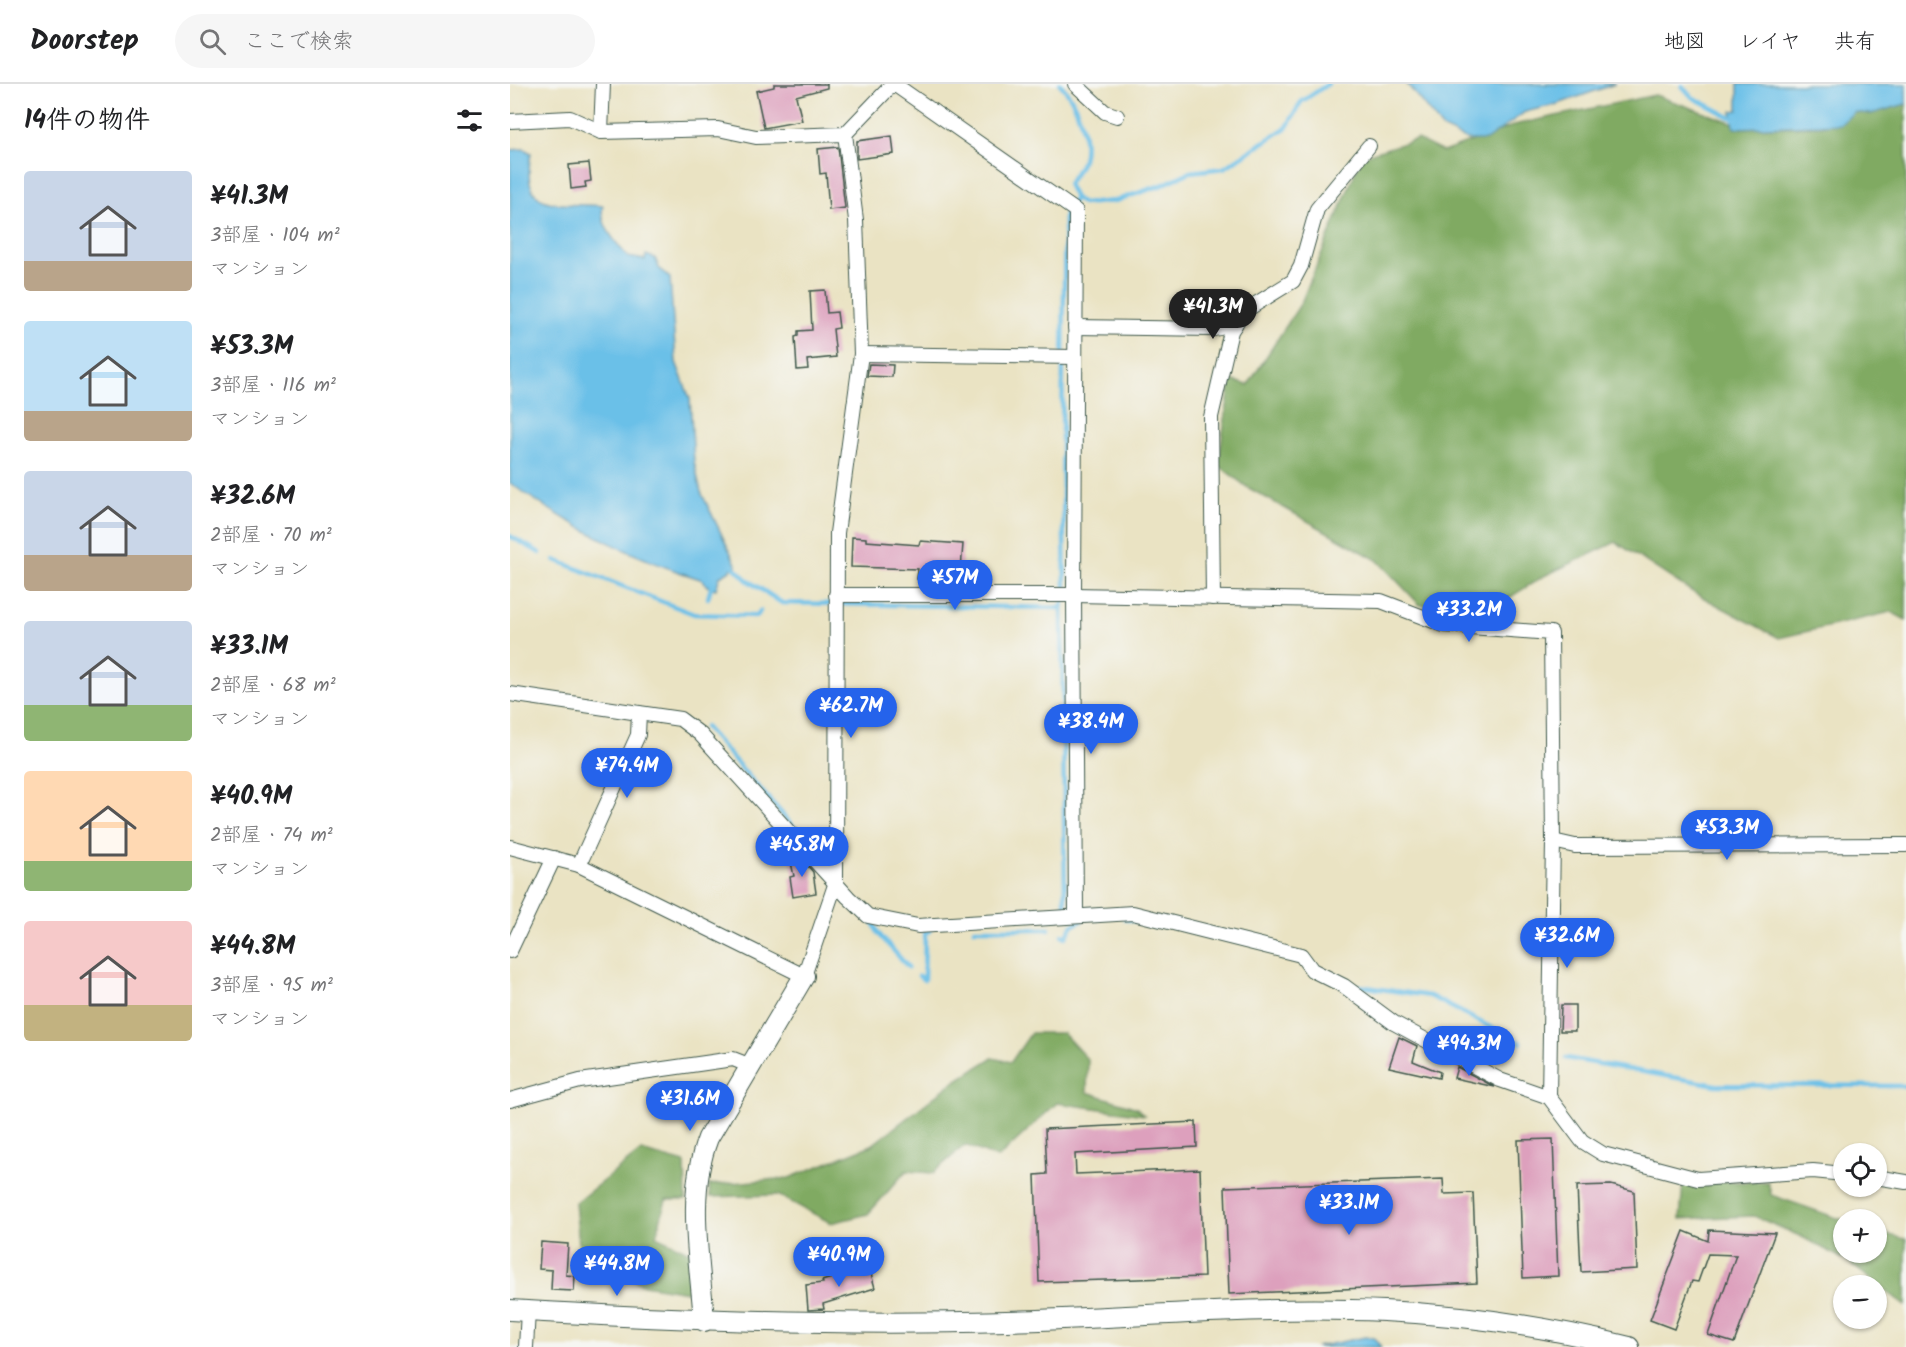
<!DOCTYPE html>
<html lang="ja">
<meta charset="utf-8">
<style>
:root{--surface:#fff;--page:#f6f6f6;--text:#202124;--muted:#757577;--line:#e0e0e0;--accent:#2563eb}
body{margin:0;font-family:Kalam,"Klee One",sans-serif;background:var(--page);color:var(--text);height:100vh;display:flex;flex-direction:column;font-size:22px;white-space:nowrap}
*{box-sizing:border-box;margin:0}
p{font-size:20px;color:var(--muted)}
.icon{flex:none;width:33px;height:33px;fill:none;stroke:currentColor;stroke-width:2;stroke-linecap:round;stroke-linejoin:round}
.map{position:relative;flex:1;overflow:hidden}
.drawer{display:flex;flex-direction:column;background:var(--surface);width:510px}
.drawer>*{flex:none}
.controls{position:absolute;left:1323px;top:1059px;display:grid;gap:12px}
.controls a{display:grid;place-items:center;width:54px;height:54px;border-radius:50%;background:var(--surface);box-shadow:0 2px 4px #0004;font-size:30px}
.price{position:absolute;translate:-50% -51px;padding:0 14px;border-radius:21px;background:var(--accent);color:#fff;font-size:20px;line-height:39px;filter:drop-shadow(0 2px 3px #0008)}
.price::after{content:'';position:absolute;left:50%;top:36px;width:18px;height:14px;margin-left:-9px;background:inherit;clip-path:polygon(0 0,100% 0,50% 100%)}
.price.on{background:#222;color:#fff}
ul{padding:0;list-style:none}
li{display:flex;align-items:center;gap:18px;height:150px;padding:0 24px}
li span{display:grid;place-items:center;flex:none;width:168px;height:120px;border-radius:6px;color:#555}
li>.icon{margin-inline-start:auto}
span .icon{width:72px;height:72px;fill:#fffc;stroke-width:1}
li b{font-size:26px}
h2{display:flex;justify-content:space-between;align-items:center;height:72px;padding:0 24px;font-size:26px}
header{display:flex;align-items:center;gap:36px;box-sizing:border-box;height:84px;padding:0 30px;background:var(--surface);border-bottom:2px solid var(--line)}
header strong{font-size:28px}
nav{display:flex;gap:33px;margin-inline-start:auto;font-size:21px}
.search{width:420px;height:54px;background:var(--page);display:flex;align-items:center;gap:15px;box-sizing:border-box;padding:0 21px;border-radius:33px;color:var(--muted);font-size:22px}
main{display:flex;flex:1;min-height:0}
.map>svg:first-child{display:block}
.forest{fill:#80aa62;stroke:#50744b;stroke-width:1.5}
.water{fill:#6bc0e8;stroke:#457e8e;stroke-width:1.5}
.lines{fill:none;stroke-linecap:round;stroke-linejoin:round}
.stream{stroke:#6bc0e8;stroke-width:4.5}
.building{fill:#dda0bd}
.street-casing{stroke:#3d5649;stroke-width:16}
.secondary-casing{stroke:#3d5649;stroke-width:22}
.street{stroke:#fff;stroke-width:14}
.secondary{stroke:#fff;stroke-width:20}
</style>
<header>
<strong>Doorstep</strong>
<div class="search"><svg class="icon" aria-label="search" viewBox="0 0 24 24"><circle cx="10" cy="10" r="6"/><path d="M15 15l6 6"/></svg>ここで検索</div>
<nav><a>地図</a><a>レイヤ</a><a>共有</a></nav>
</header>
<main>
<section class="drawer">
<h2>14件の物件<svg class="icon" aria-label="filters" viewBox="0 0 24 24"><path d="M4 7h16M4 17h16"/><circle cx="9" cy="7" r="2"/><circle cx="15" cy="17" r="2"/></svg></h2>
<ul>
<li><span style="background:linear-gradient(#c9d6e8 75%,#b9a48a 0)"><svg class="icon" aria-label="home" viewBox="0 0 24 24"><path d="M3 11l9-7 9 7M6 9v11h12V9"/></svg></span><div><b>¥41.3M</b><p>3部屋 · 104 m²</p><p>マンション</p></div></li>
<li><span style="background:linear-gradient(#bfe0f5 75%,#b9a48a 0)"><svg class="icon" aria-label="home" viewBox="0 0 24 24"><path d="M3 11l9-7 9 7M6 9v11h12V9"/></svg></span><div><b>¥53.3M</b><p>3部屋 · 116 m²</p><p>マンション</p></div></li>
<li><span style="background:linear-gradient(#c9d6e8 70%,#b9a48a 0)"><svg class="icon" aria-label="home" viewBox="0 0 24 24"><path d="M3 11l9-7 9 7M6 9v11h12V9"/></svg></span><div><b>¥32.6M</b><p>2部屋 · 70 m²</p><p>マンション</p></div></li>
<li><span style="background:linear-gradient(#c9d6e8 70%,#8fb573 0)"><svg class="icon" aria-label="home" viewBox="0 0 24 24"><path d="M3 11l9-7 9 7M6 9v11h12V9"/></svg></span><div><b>¥33.1M</b><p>2部屋 · 68 m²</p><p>マンション</p></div></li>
<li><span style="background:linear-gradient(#ffd9b3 75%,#8fb573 0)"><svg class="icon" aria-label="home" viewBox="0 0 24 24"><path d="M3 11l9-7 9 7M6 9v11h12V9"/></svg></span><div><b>¥40.9M</b><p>2部屋 · 74 m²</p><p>マンション</p></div></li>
<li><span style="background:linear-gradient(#f6c9c9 70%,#c2b280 0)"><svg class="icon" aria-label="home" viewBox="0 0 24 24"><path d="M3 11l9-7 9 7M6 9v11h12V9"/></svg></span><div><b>¥44.8M</b><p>3部屋 · 95 m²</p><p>マンション</p></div></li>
</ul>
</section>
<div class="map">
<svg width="1396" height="1263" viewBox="0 0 1396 1263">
<rect width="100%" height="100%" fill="#f6f6f2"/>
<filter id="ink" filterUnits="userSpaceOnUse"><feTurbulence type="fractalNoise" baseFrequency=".0167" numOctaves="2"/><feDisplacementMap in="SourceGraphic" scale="12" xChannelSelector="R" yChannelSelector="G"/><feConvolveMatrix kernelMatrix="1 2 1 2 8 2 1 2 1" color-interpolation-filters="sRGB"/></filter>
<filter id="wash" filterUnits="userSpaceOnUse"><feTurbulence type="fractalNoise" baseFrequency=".008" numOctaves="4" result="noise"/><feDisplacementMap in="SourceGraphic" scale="24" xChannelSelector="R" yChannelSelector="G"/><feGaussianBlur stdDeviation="1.35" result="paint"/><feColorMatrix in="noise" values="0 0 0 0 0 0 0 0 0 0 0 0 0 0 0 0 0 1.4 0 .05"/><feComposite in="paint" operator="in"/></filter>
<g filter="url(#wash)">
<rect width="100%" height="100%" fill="#eae3c3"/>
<!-- forest -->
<g class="forest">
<path d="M1145,11l79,28v5l89,-2 31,-14 17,2 35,-10v516l-15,-8 -112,26 -88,-47 -75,-49 -72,34 -59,37 -65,-8 -43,-45 -130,-73 -29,-22 13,-85 17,5 53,-82 61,-147 55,-17 26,13 75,-28z"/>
<path d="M521,949h32l25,27 -1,32 50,16 7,7 -87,-12 -59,55 -33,-13 -32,28 -27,-2 -38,43 -37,9 -53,-28 -68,2 -1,-12 80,-7 83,-33 80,-62 40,-25 19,4z"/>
<path d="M131,1067l44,12 1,37h-20l-10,36 34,16 4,41 -50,-8 -64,-30 -5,-52z"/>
<path d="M1173,1098h85l3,13 72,25 1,32h32l1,-20 29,7v67l-59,-45 -45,-24 -48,-21 -74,3z"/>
</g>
<!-- water -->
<g class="water">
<path d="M897,0h208l-57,20 -33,8 -39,28h-19l-24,-11z"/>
<path d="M1228,0h168v20l-35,10 -17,-2 -13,12 -107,4 -2,-17 6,-1z"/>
<path d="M14,65l7,4c-12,64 31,48 72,53 -5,17 14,38 25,51l17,3 1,-5 9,3 4,10 11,10 6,84 14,37 4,63 7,30 36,74 -17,10 -4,13 -9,-3 -4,-6c-71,-22 -133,-54 -193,-97v-333z"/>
<path d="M855,1253l9,1 7,9h-65z"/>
</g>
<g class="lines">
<!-- stream -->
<g class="stream">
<path d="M550,0c16,15 29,53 23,75 -3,8 -11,18 -15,25l7,14 -10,15 -3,226 3,149 -3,20"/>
<path d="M1172,2l10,11 42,22"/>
<path d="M565,114l8,6 32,-3 47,-16 28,-13 34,-4 63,-41 14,-25 27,-18"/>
<path d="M0,452l30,17"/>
<path d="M45,476l139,54 63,2 3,-5"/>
<path d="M225,484l12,12 35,23 280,5 3,298 5,7"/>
<path d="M198,514l3,-11"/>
<path d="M195,643l95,107"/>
<path d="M615,835l22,4"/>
<path d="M362,836l6,13 30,34"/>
<path d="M464,845h75"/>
<path d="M552,851l4,2 6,-11 9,-5"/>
<path d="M409,892l5,4 1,-47 5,-2"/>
<path d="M849,902l71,10 91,47"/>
<path d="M1056,974l150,27 190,1"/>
</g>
</g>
<g id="blocks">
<!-- building -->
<g class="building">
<path d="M264,0h53v4l-31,8 6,25 -38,7 -8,-37 18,-4z"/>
<path d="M382,52l2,18 -37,5v-18z"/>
<path d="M328,63l7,61 -16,2 -3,-37 -6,1 -2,-25z"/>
<path d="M79,79l2,18 -6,1 1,5 -15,2 -2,-24z"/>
<path d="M315,206l2,23 10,-1 2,16 -6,1 3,28 -29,3 1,9 -11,1 -2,-33 3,-1v-5l14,-1 -2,-39z"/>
<path d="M359,280l24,1 -1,12 -25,-1z"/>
<path d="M342,453l14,1v3l53,4 1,-4 43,3 -3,38 -43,-3 1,-10 -67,-2z"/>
<path d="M290,773l13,15 3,21 -23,4 -3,-20 4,-1 -4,-18z"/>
<path d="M1051,921h14v26h-15z"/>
<path d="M889,953l18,9 -4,15 27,11 -1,6 -50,-11z"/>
<path d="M947,983l38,20 -41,-9z"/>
<path d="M686,1038l1,25 -122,7 1,20 124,-5 4,108 -165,5 -4,-107 12,-1 -2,-45z"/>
<path d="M1043,1055l5,137 -35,2 -5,-138z"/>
<path d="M933,1095l1,15 29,-1 4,90 -248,11 -4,-107z"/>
<path d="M1101,1101l23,6 3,78 -56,3 -4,-86z"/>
<path d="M1199,1146l66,3 -41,110 -26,-8 28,-80 -28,-1 -10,28 -6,-1 -18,48 -24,-9 34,-89 24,10z"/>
<path d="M31,1158l27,2 -2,31 9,1 -1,15 -23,-1 1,-20 -13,-1z"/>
<path d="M359,1182l6,22 -52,16 1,5 -16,1 -2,-25 17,-2 -1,-2z"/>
</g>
</g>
</g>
<g filter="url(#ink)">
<use href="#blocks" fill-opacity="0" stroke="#3d5649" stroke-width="1.5"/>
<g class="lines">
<!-- street casing -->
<g class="street-casing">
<g id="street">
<path d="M384,0l182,127 -2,384 2,320"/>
<path d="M565,0l30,28 12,4"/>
<path d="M0,37l60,-3 31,14 117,-3 38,8 89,-3 48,-50"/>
<path d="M91,48l2,-48"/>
<path d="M565,243l139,2 21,-4"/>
<path d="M351,270l214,3"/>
<path d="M326,511h238l307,6 63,24 107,8 2,208 -4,256"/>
<path d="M703,514l-2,-181 20,-86 8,-13 12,-11 42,-26 8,-15 16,-57 52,-63"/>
<path d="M0,610l170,25 20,15 148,163 20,19 50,10 215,-13 168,42 11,15 32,16 50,37 106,57 49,17 33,44 21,13 95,25 115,-8 31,3"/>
<path d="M1043,757l22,5 331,-1"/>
<path d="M0,763l69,18 225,111 32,-94 1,-349 24,-179 -5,-134 -11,-86"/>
<path d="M69,781l59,-130 1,-22"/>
<path d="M0,867l44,-93"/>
<path d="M0,1016l70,-19 153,-22 18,7"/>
<path d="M1366,1093l30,5"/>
<path d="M16,1263l2,-36"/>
</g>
</g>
<!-- secondary casing -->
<g class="secondary-casing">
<g id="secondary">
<path d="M0,1226c166,10 330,16 496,11 126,-3 253,-16 378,-10 82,4 166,16 245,36"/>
<path d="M194,1237c-4,-60 -18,-126 4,-183l96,-162"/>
</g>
</g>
<!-- street -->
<use href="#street" class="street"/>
<!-- secondary -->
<use href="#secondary" class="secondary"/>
</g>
</g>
</svg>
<div class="controls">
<a><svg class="icon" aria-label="locate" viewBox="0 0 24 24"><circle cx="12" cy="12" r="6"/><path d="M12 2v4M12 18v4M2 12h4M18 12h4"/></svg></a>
<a>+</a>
<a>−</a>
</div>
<b class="price on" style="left:703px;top:256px">¥41.3M</b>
<b class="price" style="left:445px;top:527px">¥57M</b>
<b class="price" style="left:959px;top:559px">¥33.2M</b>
<b class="price" style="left:341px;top:655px">¥62.7M</b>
<b class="price" style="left:581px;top:671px">¥38.4M</b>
<b class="price" style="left:117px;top:715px">¥74.4M</b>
<b class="price" style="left:1217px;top:777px">¥53.3M</b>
<b class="price" style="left:292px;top:794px">¥45.8M</b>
<b class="price" style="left:1057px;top:885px">¥32.6M</b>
<b class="price" style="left:959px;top:993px">¥94.3M</b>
<b class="price" style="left:180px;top:1048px">¥31.6M</b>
<b class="price" style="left:839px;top:1152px">¥33.1M</b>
<b class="price" style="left:329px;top:1204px">¥40.9M</b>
<b class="price" style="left:107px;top:1213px">¥44.8M</b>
</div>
</main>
